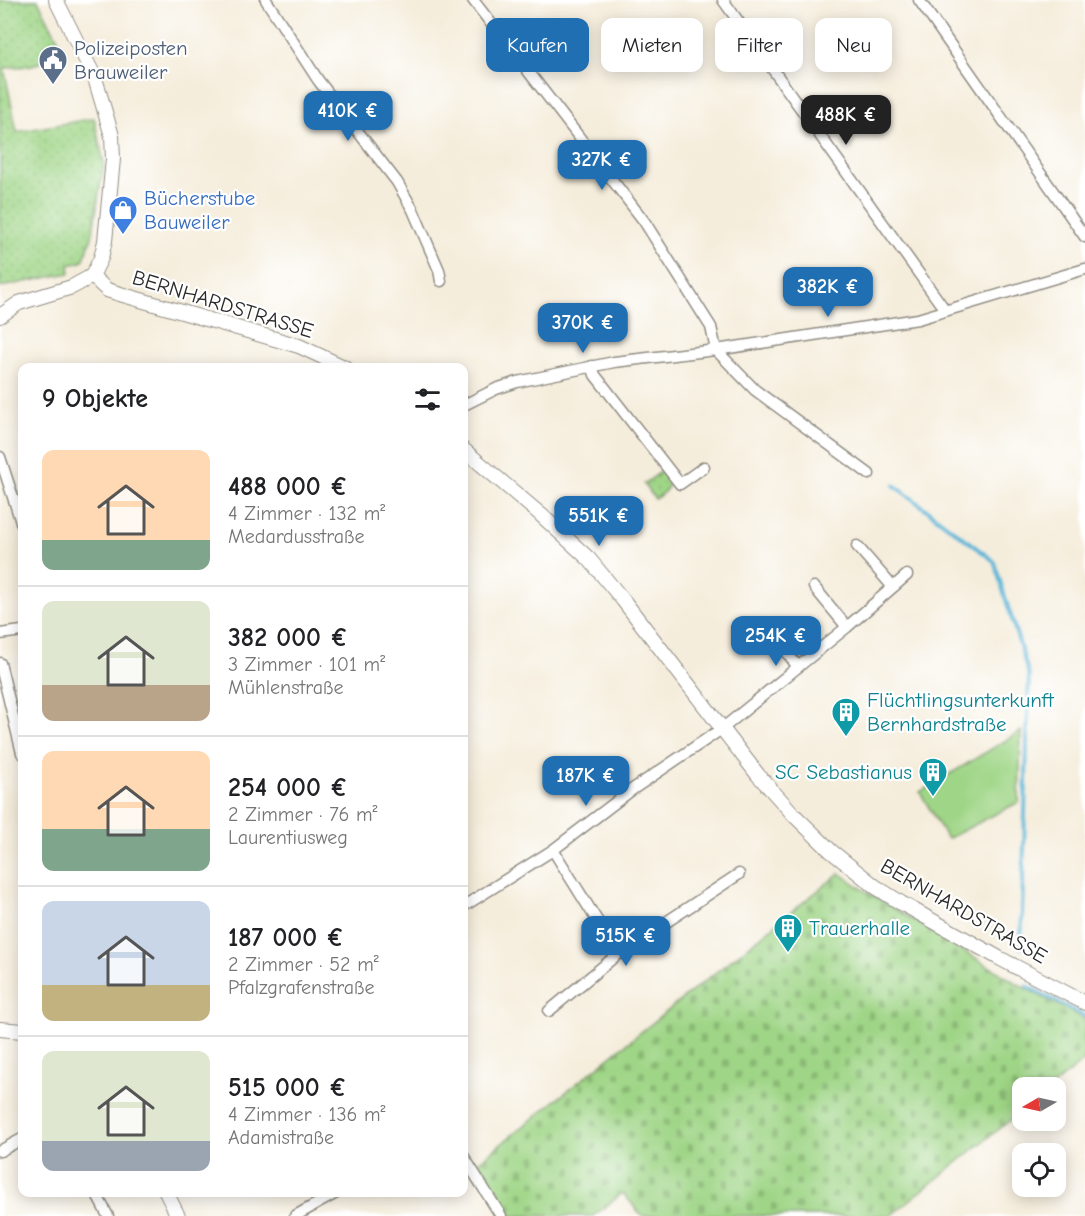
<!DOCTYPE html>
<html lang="de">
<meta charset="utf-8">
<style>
:root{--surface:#fff;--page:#f6f6f6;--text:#202124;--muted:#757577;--line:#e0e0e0;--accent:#1f6fb2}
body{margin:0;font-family:"Comic Neue",sans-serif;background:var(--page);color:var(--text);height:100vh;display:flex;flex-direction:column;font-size:22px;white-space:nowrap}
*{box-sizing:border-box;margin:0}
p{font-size:20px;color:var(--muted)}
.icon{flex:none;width:33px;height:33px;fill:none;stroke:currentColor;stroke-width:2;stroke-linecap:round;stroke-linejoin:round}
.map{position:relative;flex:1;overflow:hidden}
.side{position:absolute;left:18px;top:363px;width:450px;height:834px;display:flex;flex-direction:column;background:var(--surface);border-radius:12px;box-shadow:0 3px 15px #0003}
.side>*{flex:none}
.top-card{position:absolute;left:486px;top:18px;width:508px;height:54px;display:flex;gap:12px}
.needle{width:39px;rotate:261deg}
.buttons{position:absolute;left:1012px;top:1077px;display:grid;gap:12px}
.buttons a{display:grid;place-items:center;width:54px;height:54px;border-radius:12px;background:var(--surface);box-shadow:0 3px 15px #0003;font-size:30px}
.price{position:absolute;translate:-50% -51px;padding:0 14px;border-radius:12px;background:var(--accent);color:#fff;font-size:20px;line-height:39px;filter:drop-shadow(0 2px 3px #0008)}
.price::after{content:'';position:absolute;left:50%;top:36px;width:18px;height:14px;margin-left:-9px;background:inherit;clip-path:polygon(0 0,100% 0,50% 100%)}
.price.active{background:#222;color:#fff}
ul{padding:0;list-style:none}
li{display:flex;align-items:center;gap:18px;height:150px;padding:0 24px}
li+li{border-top:2px solid var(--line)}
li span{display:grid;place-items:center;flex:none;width:168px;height:120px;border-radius:12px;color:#555}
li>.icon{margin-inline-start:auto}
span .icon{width:72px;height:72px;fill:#fffc;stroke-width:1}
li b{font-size:26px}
h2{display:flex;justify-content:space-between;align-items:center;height:72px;padding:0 24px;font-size:26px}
.tag{padding:0 21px;border-radius:12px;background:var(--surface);box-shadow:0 3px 15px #0003;font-size:21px;line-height:54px}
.tag.active{background:var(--accent);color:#fff}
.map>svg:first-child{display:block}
.grass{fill:url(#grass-dots);stroke:#658058;stroke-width:1.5}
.cemetery{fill:url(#cemetery-stones);stroke:#658058;stroke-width:1.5}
.garden{fill:#9fd586;stroke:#658058;stroke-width:1.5}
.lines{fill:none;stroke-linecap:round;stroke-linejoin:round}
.stream{stroke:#5ab6d8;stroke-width:4}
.street-casing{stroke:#908c83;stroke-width:13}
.secondary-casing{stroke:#908c83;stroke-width:16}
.street{stroke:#fff;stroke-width:10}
.secondary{stroke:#fff;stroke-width:14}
.labels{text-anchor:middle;stroke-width:4.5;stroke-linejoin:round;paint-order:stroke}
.service-label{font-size:21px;fill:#4e5e75;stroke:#fff;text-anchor:start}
.shop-label{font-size:21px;fill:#366cbe;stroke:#fff;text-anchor:start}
.street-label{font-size:21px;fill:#2b2b2b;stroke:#fff}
.culture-label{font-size:21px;fill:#0d838f;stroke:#fff;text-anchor:start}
</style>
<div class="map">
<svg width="1085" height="1216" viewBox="0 0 1085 1216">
<defs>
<pattern id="grass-dots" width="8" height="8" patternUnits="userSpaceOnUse" patternTransform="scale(1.5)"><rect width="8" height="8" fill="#9fd586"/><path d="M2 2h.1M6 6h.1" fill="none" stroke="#89b774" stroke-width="1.8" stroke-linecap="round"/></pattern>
<pattern id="cemetery-stones" width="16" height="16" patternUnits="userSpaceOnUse" patternTransform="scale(1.5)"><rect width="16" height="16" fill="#9fd586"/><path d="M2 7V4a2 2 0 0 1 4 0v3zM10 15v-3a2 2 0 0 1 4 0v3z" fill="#89b774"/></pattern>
</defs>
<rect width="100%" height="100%" fill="#fff"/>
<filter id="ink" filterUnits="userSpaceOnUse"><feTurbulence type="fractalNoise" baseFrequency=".0167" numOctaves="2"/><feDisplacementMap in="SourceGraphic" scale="12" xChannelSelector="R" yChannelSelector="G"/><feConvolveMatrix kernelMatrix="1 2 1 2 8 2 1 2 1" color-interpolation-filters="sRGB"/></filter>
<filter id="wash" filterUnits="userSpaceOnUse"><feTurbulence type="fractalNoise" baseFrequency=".008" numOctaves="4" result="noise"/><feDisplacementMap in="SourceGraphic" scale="24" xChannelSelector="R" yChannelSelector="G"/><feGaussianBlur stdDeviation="1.35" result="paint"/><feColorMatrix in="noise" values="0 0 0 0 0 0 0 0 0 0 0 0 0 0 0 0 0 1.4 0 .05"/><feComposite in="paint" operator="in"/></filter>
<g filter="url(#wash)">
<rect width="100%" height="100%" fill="#f5eddb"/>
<!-- grass -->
<g class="grass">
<path d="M0,0h38l28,55 -38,11 -24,2 13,64 77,-14 10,45 -12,74 -8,22 -3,3 -12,3 1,8 -70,14z"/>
<path d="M662,471l8,11c-2,8 -8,12 -15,17l-11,-15z"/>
</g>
<!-- cemetery -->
<path class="cemetery" d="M840,873l27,19 156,95 62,32v41l-34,27 -28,1v22l-133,106h-248l-19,-23 -30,23h-84l-33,-52z"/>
<!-- garden -->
<path class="garden" d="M1021,731l-2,71 -72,37 -27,-47z"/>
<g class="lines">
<!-- stream -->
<g class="stream">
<path d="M894,485l100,76 35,114 -8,273"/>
<path d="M1027,986l58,30"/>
</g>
</g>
</g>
<g filter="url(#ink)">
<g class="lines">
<!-- street casing -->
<g class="street-casing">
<g id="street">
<path d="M266,0l52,80 79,102 16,28 26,60 2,11"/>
<path d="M473,0l171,221 67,106 5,23"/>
<path d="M723,0l222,310"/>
<path d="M919,0l166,237"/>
<path d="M716,350l39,40 114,84"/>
<path d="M592,366l3,9 85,109 24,-17"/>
<path d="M464,405l32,-16 21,-7 97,-20 102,-12 202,-31 167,-50"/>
<path d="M0,457l22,68"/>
<path d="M857,546l35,40"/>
<path d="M814,587l33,40"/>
<path d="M767,627l31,40"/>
<path d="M0,634l22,-3"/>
<path d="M0,663l22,90"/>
<path d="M553,850l65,104 121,-80"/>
<path d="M464,906l89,-56 80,-61 90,-61 124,-101 60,-52"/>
<path d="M549,1011l69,-57"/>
<path d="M0,1151l22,-12"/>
<path d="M464,1157l37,59"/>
<path d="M99,1199l9,17"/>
<path d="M295,1216l43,-24"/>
</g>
</g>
<!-- secondary casing -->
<g class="secondary-casing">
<g id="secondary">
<path d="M92,276l15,14 13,4 179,52 47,22"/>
<path d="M0,316l19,-13 53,-16 20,-11 9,-18 4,-17 8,-82 -1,-23 -17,-58 -39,-78"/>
<path d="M464,450l76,64 49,45 34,41 135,175 37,41 36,35 45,36 25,16 98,55 86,45"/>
<path d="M0,1029l22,2"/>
<path d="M166,1192l12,24"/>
</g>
</g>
<!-- street -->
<use href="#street" class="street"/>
<!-- secondary -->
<use href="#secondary" class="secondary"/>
</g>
</g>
<!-- icons -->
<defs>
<g id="civic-pin" transform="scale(1.5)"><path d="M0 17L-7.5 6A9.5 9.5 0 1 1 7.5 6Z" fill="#5c6f8a" stroke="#fff"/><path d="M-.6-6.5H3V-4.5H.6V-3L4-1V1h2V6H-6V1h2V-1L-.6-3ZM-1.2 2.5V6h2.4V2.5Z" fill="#fff"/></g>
<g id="shop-pin" transform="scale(1.5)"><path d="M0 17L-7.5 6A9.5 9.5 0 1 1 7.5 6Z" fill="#3f7fe0" stroke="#fff"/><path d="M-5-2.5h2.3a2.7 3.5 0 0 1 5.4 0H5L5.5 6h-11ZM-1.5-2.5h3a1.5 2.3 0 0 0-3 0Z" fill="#fff"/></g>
<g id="building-pin" transform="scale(1.5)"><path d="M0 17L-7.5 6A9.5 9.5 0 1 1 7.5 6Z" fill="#0f9aa8" stroke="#fff"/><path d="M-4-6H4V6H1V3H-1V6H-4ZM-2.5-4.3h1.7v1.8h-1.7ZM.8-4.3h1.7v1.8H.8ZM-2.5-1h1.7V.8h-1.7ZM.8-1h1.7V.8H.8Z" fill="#fff"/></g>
</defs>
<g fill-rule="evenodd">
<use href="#civic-pin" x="53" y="60"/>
<use href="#shop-pin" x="123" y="210"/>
<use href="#building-pin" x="846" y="712"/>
<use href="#building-pin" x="933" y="772"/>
<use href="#building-pin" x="788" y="928"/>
</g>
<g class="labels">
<!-- service labels -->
<g class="service-label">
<text x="74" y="55">Polizeiposten<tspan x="74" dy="24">Brauweiler</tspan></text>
</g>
<!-- shop labels -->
<g class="shop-label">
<text x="144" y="205">Bücherstube<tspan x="144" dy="24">Bauweiler</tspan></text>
</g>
<!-- street labels -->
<g class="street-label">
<text transform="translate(223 304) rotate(17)" y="7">BERNHARDSTRASSE</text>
<text transform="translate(964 911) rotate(30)" y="7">BERNHARDSTRASSE</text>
</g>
<!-- culture labels -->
<g class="culture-label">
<text x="867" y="707">Flüchtlingsunterkunft<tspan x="867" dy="24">Bernhardstraße</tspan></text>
<text x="912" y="779" text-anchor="end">SC Sebastianus</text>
<text x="809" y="935">Trauerhalle</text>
</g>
</g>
</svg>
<div class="buttons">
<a><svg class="needle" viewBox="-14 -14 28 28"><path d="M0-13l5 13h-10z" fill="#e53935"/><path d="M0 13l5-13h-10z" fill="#757577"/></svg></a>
<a><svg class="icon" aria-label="locate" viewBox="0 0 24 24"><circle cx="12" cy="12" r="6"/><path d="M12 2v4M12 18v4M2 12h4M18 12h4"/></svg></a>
</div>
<b class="price" style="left:348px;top:142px">410K €</b>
<b class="price active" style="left:846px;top:146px">488K €</b>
<b class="price" style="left:602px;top:191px">327K €</b>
<b class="price" style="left:828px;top:318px">382K €</b>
<b class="price" style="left:583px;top:354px">370K €</b>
<b class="price" style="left:599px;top:547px">551K €</b>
<b class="price" style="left:776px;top:667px">254K €</b>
<b class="price" style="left:586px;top:807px">187K €</b>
<b class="price" style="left:626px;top:967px">515K €</b>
<div class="top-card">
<a class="tag active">Kaufen</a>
<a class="tag">Mieten</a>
<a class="tag">Filter</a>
<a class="tag">Neu</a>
</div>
<section class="side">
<h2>9 Objekte<svg class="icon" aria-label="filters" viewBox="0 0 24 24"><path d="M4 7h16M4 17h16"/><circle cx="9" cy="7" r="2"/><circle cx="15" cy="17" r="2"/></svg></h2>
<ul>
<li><span style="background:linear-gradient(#ffd9b3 75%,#7fa58c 0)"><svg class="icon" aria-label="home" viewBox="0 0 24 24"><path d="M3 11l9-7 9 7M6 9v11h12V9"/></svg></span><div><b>488 000 €</b><p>4 Zimmer · 132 m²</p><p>Medardusstraße</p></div></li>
<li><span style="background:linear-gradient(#dfe7d0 70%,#b9a48a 0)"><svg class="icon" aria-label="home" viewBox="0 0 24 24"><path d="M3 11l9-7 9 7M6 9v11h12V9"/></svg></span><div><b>382 000 €</b><p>3 Zimmer · 101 m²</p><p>Mühlenstraße</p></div></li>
<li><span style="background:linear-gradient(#ffd9b3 65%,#7fa58c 0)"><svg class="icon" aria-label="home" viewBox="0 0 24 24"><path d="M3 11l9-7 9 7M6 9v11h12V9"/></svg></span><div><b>254 000 €</b><p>2 Zimmer · 76 m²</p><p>Laurentiusweg</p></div></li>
<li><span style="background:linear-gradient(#c9d6e8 70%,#c2b280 0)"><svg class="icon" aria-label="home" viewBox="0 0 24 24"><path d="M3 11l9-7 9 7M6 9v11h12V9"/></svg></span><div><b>187 000 €</b><p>2 Zimmer · 52 m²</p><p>Pfalzgrafenstraße</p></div></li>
<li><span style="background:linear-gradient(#dfe7d0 75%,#9aa5b1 0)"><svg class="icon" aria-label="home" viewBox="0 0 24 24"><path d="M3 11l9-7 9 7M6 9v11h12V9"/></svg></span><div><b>515 000 €</b><p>4 Zimmer · 136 m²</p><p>Adamistraße</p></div></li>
</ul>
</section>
</div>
